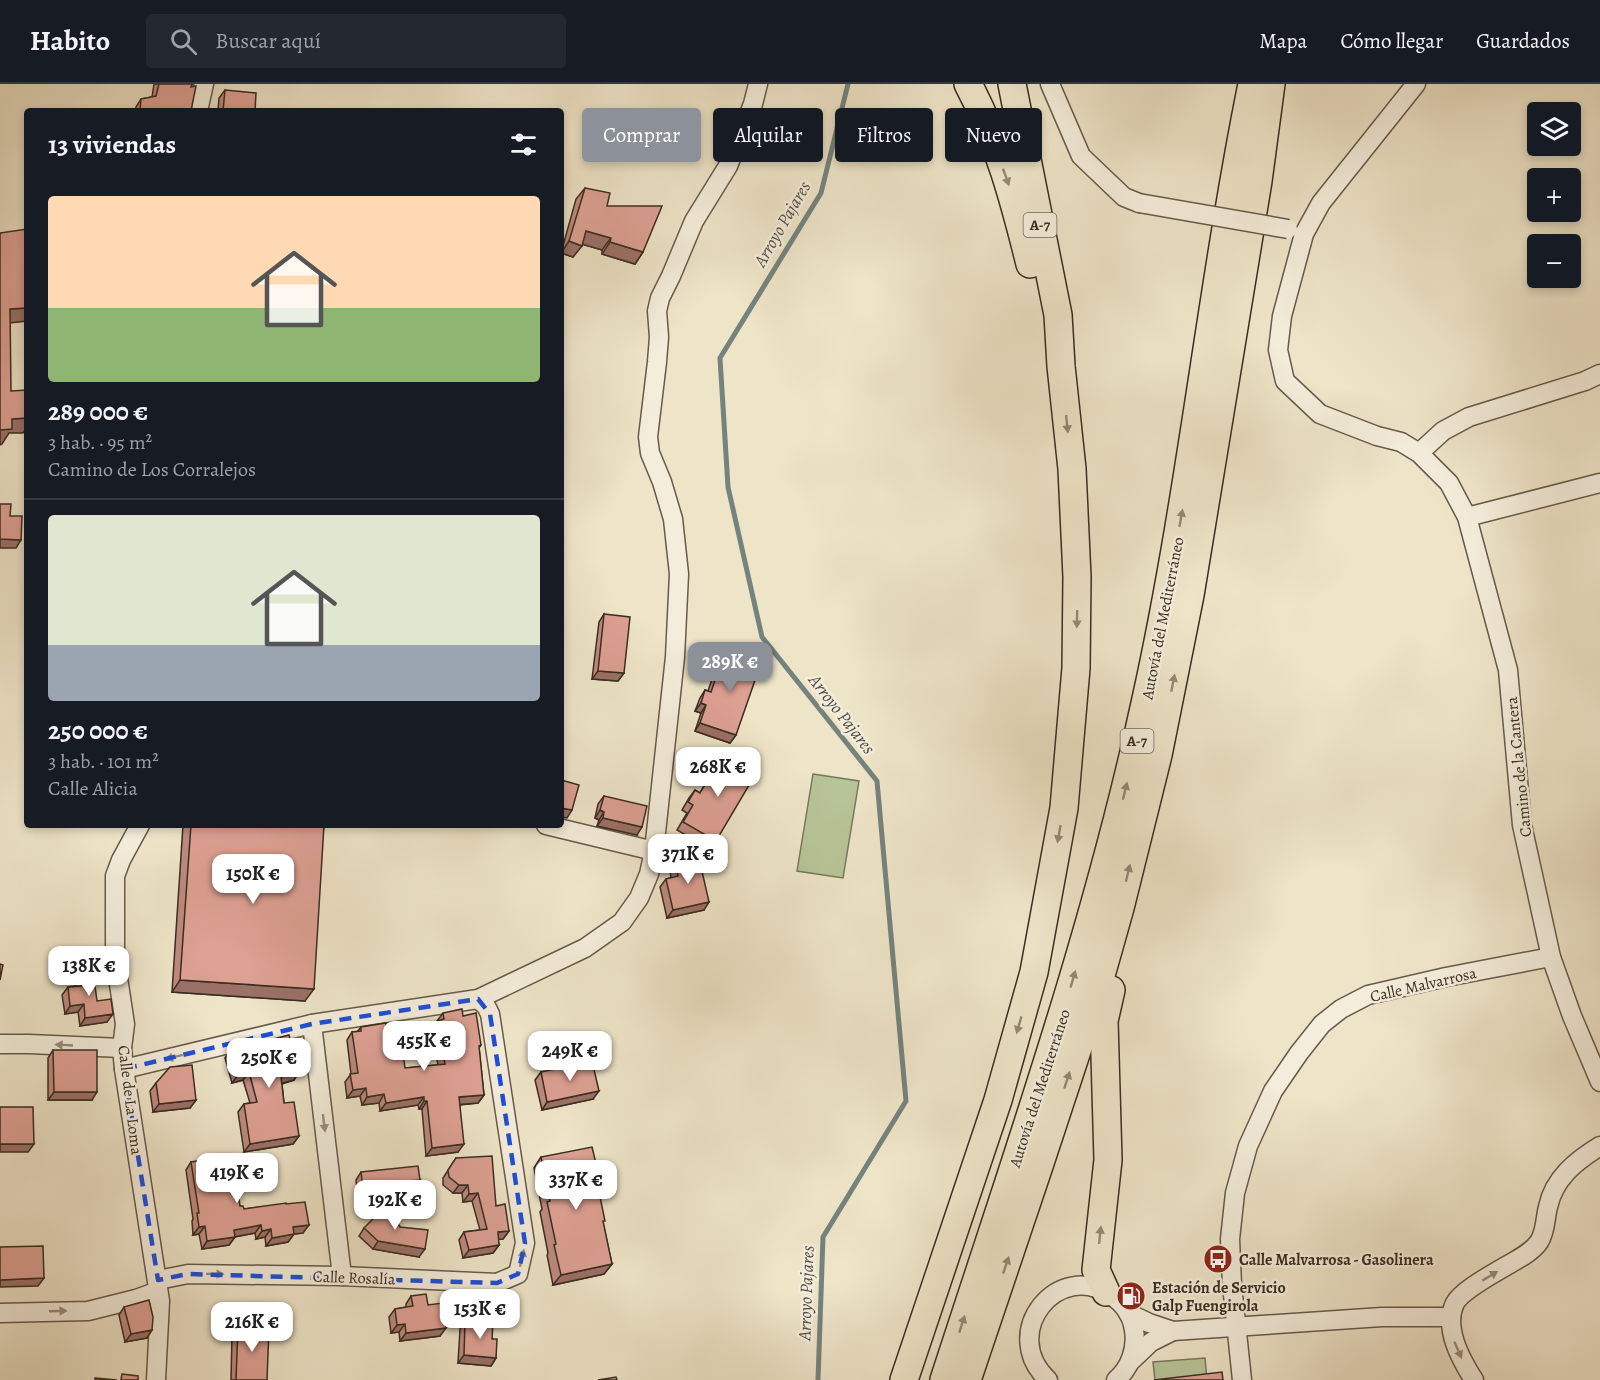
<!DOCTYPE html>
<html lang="es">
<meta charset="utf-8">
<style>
:root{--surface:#171b24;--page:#242831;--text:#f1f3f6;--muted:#9ea1a6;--line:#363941;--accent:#8c9099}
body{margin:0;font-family:Alegreya,serif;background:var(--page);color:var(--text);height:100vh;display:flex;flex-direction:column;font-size:22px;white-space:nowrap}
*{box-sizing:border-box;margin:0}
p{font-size:20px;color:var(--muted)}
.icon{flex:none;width:33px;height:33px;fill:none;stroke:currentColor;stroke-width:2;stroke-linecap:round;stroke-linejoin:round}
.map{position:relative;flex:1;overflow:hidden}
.side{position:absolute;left:24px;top:24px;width:540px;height:720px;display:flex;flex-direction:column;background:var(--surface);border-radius:6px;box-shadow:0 3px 9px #0003}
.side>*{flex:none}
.top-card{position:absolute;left:582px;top:24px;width:570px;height:54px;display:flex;gap:12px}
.buttons{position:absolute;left:1527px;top:18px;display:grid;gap:12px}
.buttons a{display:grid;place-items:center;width:54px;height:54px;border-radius:6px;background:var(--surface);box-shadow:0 3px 9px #0003;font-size:30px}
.price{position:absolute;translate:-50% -51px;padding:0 14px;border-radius:12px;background:#fff;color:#222;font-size:20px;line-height:39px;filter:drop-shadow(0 2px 3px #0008)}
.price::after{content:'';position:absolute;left:50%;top:36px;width:18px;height:14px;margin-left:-9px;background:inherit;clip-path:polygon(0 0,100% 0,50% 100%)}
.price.current{background:var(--accent);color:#fff}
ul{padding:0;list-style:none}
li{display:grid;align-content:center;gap:12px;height:318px;padding:0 24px}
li+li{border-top:2px solid var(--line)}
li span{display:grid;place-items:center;height:186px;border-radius:6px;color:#555}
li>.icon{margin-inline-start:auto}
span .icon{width:108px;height:108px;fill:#fffc;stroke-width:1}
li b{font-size:26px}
h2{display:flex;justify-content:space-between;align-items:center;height:72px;padding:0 24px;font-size:26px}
.chip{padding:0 21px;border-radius:6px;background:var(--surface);box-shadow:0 3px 9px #0003;font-size:21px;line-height:54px}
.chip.current{background:var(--accent);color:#fff}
header{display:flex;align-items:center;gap:36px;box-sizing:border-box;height:84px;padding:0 30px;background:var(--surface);border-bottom:2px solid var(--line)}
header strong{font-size:28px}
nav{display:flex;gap:33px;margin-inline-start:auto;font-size:21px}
.search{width:420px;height:54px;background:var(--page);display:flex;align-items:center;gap:15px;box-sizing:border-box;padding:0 21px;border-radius:6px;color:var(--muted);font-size:22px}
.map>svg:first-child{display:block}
.green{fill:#b7c497;stroke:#78785c;stroke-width:1.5}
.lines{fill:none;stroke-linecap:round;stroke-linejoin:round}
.stream{stroke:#74837e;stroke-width:5}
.minor-casing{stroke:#675a4b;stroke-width:21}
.highway-casing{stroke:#3a2c21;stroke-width:30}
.minor{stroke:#f4eddb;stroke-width:18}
.highway{stroke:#eee4c8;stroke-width:27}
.minor-bridge-casing{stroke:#675a4b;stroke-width:21;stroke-linecap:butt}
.minor-bridge{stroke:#f4eddb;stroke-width:18}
.wall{fill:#be8a7e;stroke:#3a2c21;stroke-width:1.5}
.shaded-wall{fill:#9b7067;stroke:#3a2c21;stroke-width:1.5}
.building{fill:#dda093;stroke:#3a2c21;stroke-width:1.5}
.oneway{fill:#948874}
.oneway2{fill:#978c7e}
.marked{fill:none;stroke:#1d4ed8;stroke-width:4.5;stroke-dasharray:12 8;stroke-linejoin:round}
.labels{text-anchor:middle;stroke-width:5;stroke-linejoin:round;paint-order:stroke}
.shield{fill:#f4eddb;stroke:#726659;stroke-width:1.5}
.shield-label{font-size:15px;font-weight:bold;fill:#3a2c21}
.street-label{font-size:16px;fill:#3a2c21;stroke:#f4eddb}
.poi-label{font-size:16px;font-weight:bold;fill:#3a2c21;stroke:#f4eddb;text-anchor:start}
.water-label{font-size:18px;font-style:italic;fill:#525048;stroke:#f4eddb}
</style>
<header>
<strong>Habito</strong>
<div class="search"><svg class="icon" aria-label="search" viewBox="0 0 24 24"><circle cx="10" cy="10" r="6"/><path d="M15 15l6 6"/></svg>Buscar aquí</div>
<nav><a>Mapa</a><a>Cómo llegar</a><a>Guardados</a></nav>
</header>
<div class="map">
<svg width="1600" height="1296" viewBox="0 0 1600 1296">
<rect width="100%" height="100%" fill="#eee4c8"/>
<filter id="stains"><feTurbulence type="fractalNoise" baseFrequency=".00333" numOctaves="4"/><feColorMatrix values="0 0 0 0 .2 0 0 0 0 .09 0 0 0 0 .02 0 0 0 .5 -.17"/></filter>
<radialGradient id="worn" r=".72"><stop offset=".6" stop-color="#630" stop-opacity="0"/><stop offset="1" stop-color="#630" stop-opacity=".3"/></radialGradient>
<!-- green -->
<g class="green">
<path d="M813,690l46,7 -16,97 -46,-7z"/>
<path d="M1205,1274l2,22h-52l-2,-18z"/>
</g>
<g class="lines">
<!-- stream -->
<path class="stream" d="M818,1296l5,-143 83,-136 -29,-320 -115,-144 -34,-150 -8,-129 101,-165 27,-109"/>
<!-- minor casing -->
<g class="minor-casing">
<g id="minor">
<path d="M1050,0l31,72 43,41 15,6"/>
<path d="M1416,0l-95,119 -17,31 -22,82 -4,34 7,31 35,33 57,22 24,6 18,11 30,30 18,34 41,153 14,155 29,132 21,59 28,66"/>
<path d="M198,27l6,-27"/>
<path d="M1419,369l24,-22 26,-14 116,-36 15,-7"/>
<path d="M1467,433l133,-34"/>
<path d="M140,741l-19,35 -6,16v82l10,66 -3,24 2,21 36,232 -4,79"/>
<path d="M546,741l108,26"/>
<path d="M312,940l30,252"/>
<path d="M0,960h29l93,4"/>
<path d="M124,985l188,-45 166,-25 107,-51 37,-26 17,-24 10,-24 5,-23 21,-194 4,-83 -6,-55 -11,-37 -12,-29 -2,-16 9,-75 2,-25 -2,-26 3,-13 11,-22 23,-55 34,-55 25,-62 5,-20"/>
<path d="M158,1196l30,-6 154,2 155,7 21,-9 7,-31 -35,-229 -4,-8 -8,-7"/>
<path d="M0,1229l88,-2 48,-12 22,-8"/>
<path d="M1128,1229l21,10 24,8 209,-14h69"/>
<path d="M1130,1278l21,-20 22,-11"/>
<path d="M1048,1296c-50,-47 10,-122 64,-84 12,8 20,20 22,34 3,19 -4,38 -18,50"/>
<path d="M1242,1296l-10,-95 -2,-46 5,-46 13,-47 25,-55 26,-38 23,-29 19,-15 27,-14 78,-18 105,-20"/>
<path d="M1474,1296c-13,-20 -31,-52 -19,-77 7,-13 38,-29 51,-37 12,-7 25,-13 33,-24 7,-11 6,-24 9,-35 6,-29 28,-46 52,-61"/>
</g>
</g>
<!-- highway casing -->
<g class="highway-casing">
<g id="highway">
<path d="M968,0c30,56 47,119 62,180"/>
<path d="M1106,1208l-10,-22 12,-110 -4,-139 7,-31"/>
<path d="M904,1296l94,-280 36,-128 30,-164 12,-140 1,-91 -5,-108 -11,-103 -3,-51 -46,-231"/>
<path d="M944,1296c73,-225 152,-449 202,-681 45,-204 65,-411 106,-615"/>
<path d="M967,1296l72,-214 57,-173 24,-85 38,-153 32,-160 68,-414 13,-97"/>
</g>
</g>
<!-- minor -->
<use href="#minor" class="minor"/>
<!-- highway -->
<use href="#highway" class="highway"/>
<!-- minor-bridge casing -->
<g class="minor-bridge-casing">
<path id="minor-bridge" d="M1139,119l149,26"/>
</g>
<!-- minor-bridge -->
<use href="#minor-bridge" class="minor-bridge"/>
</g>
<!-- wall -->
<g class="wall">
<path d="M154,0h38l-1,27h-56l1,-4 5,-8 11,-2z"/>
<path d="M225,6l30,21h-37l1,-13z"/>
<path d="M585,104l22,18 36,46 -8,12 -33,-10v-4l-20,-6 -9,13 -12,-4 15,-54z"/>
<path d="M604,530l20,59 -6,8 -26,-2 7,-57z"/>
<path d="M725,567l11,84 -6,8 -35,-12 6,-18 -6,-2 5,-13 5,-8 3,1 11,-32z"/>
<path d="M722,672l-6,85 -6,8 -33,-19 10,-17 -5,-3 7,-12 6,-8 5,3z"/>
<path d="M604,712l33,39 -40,-9 2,-6 -4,-2 3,-14z"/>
<path d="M183,741h141l-19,176 -133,-9z"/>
<path d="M676,779l28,47 -37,8 -7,-31 6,-8 5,-1 -1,-7z"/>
<path d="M80,888l17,29 10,21 -27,4 -2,-14 -13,2 -3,-19 6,-8 7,-1 -1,-6z"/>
<path d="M443,929l20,3 18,29 -2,3 5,47 -6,8 -18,2 -2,47 -32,4 -4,-47h-3l-1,-4 -38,6 -1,-8 -17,2 -2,-9 -13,2 -2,-16 6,-8 -4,-34 5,-8h5l4,-5 25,1 19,40 33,-3 -7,-36z"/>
<path d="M53,966l39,50h-44v-42z"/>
<path d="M231,966l68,22 -5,8 -12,4 2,19 15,33 -6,8 -49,8 -6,-40 6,-8 6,-1 -7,-23 -11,3 -7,-25z"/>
<path d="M541,988l52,27 -51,11 -7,-30z"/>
<path d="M156,999l40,17 -6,8 -37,4 -3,-21z"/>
<path d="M541,1073l58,19 -3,4 7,43 9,41 -8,10 -51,11 -6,-30 1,-2 -8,-41 2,-3 -8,-41z"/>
<path d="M456,1074l40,48 13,25 -6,8h-5l1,6 -6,8 -30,5 -4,-18 5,-8 16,-2 -8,-29 -9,1 -1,-9h-9l-10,-8v-7z"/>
<path d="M191,1078l49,44 4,3 42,-5 17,29 -9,1 -6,8 -22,4 -1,-9 -9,2 -1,-6 -20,4 -6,8 -27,4 -3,-15 -6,1 -1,-14 1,-2 -7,-49z"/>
<path d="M361,1088l59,8 -6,8 -11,1v1l-6,8 -39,5 -2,-23z"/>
<path d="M400,1143l19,30 -46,-8 -14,-13 5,-8z"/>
<path d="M411,1212l17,9 12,31 -40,5 -1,-9 -8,1 -2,-16 6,-8 11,-2v-3z"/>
<path d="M124,1223l23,31 -22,4 -6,-27z"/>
<path d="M465,1237l27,18 4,19 -5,8 -33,-3 2,-34z"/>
<path d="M238,1242l29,54h-36l1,-46z"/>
</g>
<!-- shaded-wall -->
<g class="shaded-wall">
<path d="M586,147l25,7 -9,12 -24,-7z"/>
<path d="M569,157l13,5 -9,11 -12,-4z"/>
<path d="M610,158l33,10 -8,12 -33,-10z"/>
<path d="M27,224v13l-27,3 10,-15z"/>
<path d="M27,334v9l-4,6h-14l-7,11 -2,1v-15l12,-11z"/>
<path d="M0,455l21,1 -5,8h-16z"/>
<path d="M598,587l26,2 -6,8 -26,-2z"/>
<path d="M701,619l5,2 -5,8 -6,-2z"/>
<path d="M700,639l36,12 -6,8 -35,-12z"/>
<path d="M561,724l11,2 -5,8 -6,-1z"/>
<path d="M600,726l4,2 -5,8 -4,-2z"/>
<path d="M603,734l39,9 -5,8 -40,-9z"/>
<path d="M709,818l-5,8 -37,8 6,-8z"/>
<path d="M180,896l134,9 -9,12 -133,-9z"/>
<path d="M84,920l-6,8 -13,2 5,-8z"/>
<path d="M113,930l-6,8 -27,4 5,-8z"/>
<path d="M249,988l-6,8 -11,3 6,-8z"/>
<path d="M299,988l-5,8 -19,5 6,-8z"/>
<path d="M366,1004l-6,8 -13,2 6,-8z"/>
<path d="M599,1007l-6,8 -51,11 5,-8z"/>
<path d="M54,1008h43l-5,8h-44z"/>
<path d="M384,1010l-5,9 -17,2 5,-8z"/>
<path d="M484,1011l-6,8 -25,2 6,-8z"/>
<path d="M424,1013l-6,8 -38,6 6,-8z"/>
<path d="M196,1016l-6,8 -37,4 6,-8z"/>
<path d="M424,1017h3l-5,8h-3z"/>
<path d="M299,1052l-6,8 -49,8 6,-8z"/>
<path d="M0,1060h34l-6,8h-28z"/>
<path d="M464,1060l-6,8 -32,4 6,-8z"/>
<path d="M420,1096l-6,8 -18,2 6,-8z"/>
<path d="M459,1101h9l-6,8h-9z"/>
<path d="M403,1106l-6,8 -39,5 6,-8z"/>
<path d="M478,1109l-6,8 -9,1 6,-8z"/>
<path d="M261,1141l-6,8 -27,5 6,-8z"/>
<path d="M309,1141l-6,8 -16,2 6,-8z"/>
<path d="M205,1142l-6,8 -6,1 6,-8z"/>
<path d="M271,1145l-6,8 -9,2 6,-8z"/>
<path d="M509,1147l-6,8 -11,1 6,-8z"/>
<path d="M294,1150l-6,8 -22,4 6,-8z"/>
<path d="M235,1153l-6,8 -27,4 5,-8z"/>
<path d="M378,1157l47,8 -6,8 -46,-8z"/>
<path d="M499,1161l-6,8 -30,5 6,-8z"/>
<path d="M612,1180l-8,10 -51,11 8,-10z"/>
<path d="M44,1194l-6,8 -38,1v-7z"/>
<path d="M405,1240l-6,8 -8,1 6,-8z"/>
<path d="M446,1244l-6,8 -40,5 6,-8z"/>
<path d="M152,1246l-5,8 -22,4 6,-8z"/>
<path d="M464,1271l32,3 -5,8 -33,-3z"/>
</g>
<!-- building -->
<g class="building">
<path d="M159,0h33l-1,3 5,-1 -5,25h-51l1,-12 15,-3z"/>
<path d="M225,6l31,3 -1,18h-32z"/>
<path d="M585,104l25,5 -3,13h55l-19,46 -33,-10 1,-4 -25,-7 -4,15 -13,-5z"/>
<path d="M27,145v79l-17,1 1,82 16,-1v28l-15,1v10l-12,1v-197z"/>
<path d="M0,420h11l-1,12h12l-1,24 -21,-1z"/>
<path d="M604,530l26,3 -6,56 -26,-2z"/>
<path d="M725,567l36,12 -25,72 -36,-12 6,-18 -5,-2 4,-13 6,2z"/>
<path d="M722,672l33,19 -39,66 -33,-19 10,-17 -5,-3 7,-12 5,3z"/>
<path d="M561,696l18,5 -7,25 -11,-2z"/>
<path d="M604,712l43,10 -5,21 -39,-9 1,-6 -4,-2z"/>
<path d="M191,741h133l-10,164 -134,-9z"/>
<path d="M699,774l10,44 -36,8 -7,-31 12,-3 -2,-13z"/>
<path d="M0,880l3,1 -3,15z"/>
<path d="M93,887l4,30 14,-2 2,15 -28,4 -1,-14 -14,2 -2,-19 13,-1 -1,-14z"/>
<path d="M462,925l1,7 13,-3 5,32 -2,1 5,49 -25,2 5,47 -32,4 -5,-47h-3v-4l-38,6 -2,-9 -17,3 -1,-9 -13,2 -3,-16 8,-1 -6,-41 9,-1v-4l25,-4v5l13,-2 6,42 40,-4 -8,-43 7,-2 -1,-6z"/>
<path d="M289,951l10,37 -18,5 3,26 10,-1 5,34 -49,8 -6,-40 13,-2 -8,-30 -11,3 -7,-25z"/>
<path d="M53,966h44v42h-43z"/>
<path d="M592,977l7,30 -52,11 -6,-30z"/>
<path d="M192,981l4,35 -37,4 -3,-21 14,-16z"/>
<path d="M0,1023h33l1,37h-34z"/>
<path d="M592,1063l7,29 -3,1 9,44h-2l9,43 -51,11 -7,-30 2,-1 -9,-42 3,-1 -9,-44z"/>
<path d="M233,1072l7,50h3l1,3 42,-6v1l19,-2 4,23 -16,2 1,7 -22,4 -1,-9 -9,2 -1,-6 -27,5 1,7 -28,4 -2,-15 -6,1 -2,-14h2l-8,-51z"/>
<path d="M492,1072l4,50 9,-2 4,27 -11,1 1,13 -30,5 -5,-18 23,-3 -9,-36 -9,1 -1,-9h-9l-10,-8 -1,-7 8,-12z"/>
<path d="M418,1082l2,14 -18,2 1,8 -39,5 -3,-23z"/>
<path d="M387,1121l13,22 28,3 -3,19 -47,-8 -14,-13z"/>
<path d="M43,1162l1,32 -44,2v-33z"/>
<path d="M426,1210l2,11 15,-2 3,25 -40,5 -1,-9 -8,1 -2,-16 18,-3 -2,-10z"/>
<path d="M149,1216l4,17 -1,13 -21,4 -7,-27z"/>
<path d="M465,1237l28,1 -1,17h5l-1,19 -32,-3z"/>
<path d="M238,1242l31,2 -2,52h-31z"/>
<path d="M1222,1288l1,8h-69z"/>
<path d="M122,1290l16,2v4h-17z"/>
<path d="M616,1293l1,3h-19z"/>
<path d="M95,1294l22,2h-22z"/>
</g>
<!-- one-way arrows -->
<defs><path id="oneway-solid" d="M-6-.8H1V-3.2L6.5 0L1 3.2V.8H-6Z" transform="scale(1.5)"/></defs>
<g class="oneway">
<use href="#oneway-solid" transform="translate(1006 93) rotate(70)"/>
<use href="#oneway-solid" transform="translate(1067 340) rotate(84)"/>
<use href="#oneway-solid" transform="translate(1181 434) rotate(-80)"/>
<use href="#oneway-solid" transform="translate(1077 535) rotate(91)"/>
<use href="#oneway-solid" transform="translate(1173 599) rotate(-79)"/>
<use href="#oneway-solid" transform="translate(1125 707) rotate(-76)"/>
<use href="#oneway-solid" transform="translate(1059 750) rotate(100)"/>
<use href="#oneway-solid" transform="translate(1128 789) rotate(-76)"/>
<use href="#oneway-solid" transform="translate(1073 895) rotate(-74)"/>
<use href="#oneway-solid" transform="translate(1019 941) rotate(106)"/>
<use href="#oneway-solid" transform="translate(1067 996) rotate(-72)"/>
<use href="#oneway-solid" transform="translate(1100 1151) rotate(-84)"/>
<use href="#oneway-solid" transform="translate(1006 1181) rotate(-71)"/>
<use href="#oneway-solid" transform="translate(962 1240) rotate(-72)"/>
</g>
<g class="oneway2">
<use href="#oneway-solid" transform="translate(64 961) rotate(-177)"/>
<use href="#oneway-solid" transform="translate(174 973) rotate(166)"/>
<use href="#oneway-solid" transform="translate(324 1039) rotate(83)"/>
<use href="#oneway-solid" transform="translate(522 1174) rotate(-77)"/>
<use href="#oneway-solid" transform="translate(215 1190) rotate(1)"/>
<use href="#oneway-solid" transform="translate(1490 1192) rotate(-31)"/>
<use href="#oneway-solid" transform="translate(58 1227) rotate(-2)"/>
<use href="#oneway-solid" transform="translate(1458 1266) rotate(66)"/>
</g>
<!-- marked area -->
<path class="marked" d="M478,915l12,15 35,229 -7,31 -21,9 -309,-9 -30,6 -34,-211 188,-45z"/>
<!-- icons -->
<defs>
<g id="bus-disc" transform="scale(1.5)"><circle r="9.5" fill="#8f2418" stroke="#f4eddb"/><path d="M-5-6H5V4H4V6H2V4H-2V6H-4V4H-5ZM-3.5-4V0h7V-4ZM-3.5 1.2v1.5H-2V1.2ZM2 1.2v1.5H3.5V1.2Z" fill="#fff"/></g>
<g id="fuel-disc" transform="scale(1.5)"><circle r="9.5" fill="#8f2418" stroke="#f4eddb"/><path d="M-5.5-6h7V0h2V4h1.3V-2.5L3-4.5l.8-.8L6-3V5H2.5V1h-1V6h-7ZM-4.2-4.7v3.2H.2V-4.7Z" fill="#fff"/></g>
</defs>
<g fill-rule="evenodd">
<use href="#bus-disc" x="1218" y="1175"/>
<use href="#fuel-disc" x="1131" y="1212"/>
</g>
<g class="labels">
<!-- shield labels -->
<g class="shield">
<rect x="1023.5" y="129" width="33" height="24" rx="4.5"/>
<rect x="1120.5" y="645" width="33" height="24" rx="4.5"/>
</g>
<g class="shield-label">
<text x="1040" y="146">A-7</text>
<text x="1137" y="662">A-7</text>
</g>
<!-- street labels -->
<g class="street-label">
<text transform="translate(1162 534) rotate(-79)" y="6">Autovía del Mediterráneo</text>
<text transform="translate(1518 683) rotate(-96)" y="6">Camino de la Cantera</text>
<text transform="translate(1423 900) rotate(-13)" y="6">Calle Malvarrosa</text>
<text transform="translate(1039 1004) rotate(-72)" y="6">Autovía del Mediterráneo</text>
<text transform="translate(131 1016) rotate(83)" y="6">Calle de La Loma</text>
<text transform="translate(354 1193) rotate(2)" y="6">Calle Rosalía</text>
</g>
<!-- poi labels -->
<g class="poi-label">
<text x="1239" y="1181">Calle Malvarrosa - Gasolinera</text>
<text x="1152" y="1209">Estación de Servicio<tspan x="1152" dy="18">Galp Fuengirola</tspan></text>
</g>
<!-- water labels -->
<g class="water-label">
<text transform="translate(782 140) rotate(-60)" y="6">Arroyo Pajares</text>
<text transform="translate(842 630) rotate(52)" y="6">Arroyo Pajares</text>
<text transform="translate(806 1209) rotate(-88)" y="6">Arroyo Pajares</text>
</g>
</g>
<rect width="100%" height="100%" filter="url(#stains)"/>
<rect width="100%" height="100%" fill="url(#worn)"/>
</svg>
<div class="buttons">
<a><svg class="icon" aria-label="layers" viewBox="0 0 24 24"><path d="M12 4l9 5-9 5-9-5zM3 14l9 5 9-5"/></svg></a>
<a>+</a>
<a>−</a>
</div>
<b class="price current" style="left:730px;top:609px">289K €</b>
<b class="price" style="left:718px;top:714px">268K €</b>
<b class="price" style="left:688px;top:801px">371K €</b>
<b class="price" style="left:253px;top:821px">150K €</b>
<b class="price" style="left:89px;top:913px">138K €</b>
<b class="price" style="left:424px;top:988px">455K €</b>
<b class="price" style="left:570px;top:998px">249K €</b>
<b class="price" style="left:269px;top:1005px">250K €</b>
<b class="price" style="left:237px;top:1120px">419K €</b>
<b class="price" style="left:576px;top:1127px">337K €</b>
<b class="price" style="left:395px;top:1147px">192K €</b>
<b class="price" style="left:480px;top:1256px">153K €</b>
<b class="price" style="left:252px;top:1269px">216K €</b>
<div class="top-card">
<a class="chip current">Comprar</a>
<a class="chip">Alquilar</a>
<a class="chip">Filtros</a>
<a class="chip">Nuevo</a>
</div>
<section class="side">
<h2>13 viviendas<svg class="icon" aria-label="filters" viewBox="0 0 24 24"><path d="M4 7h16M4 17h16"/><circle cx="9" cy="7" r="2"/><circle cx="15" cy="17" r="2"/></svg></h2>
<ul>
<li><span style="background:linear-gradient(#ffd9b3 60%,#8fb573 0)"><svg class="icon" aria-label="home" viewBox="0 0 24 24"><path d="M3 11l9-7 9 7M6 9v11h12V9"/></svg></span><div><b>289 000 €</b><p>3 hab. · 95 m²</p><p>Camino de Los Corralejos</p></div></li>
<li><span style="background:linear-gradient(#dfe7d0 70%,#9aa5b1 0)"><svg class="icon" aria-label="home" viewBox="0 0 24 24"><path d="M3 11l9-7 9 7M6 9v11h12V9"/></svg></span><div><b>250 000 €</b><p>3 hab. · 101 m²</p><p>Calle Alicia</p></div></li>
</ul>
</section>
</div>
